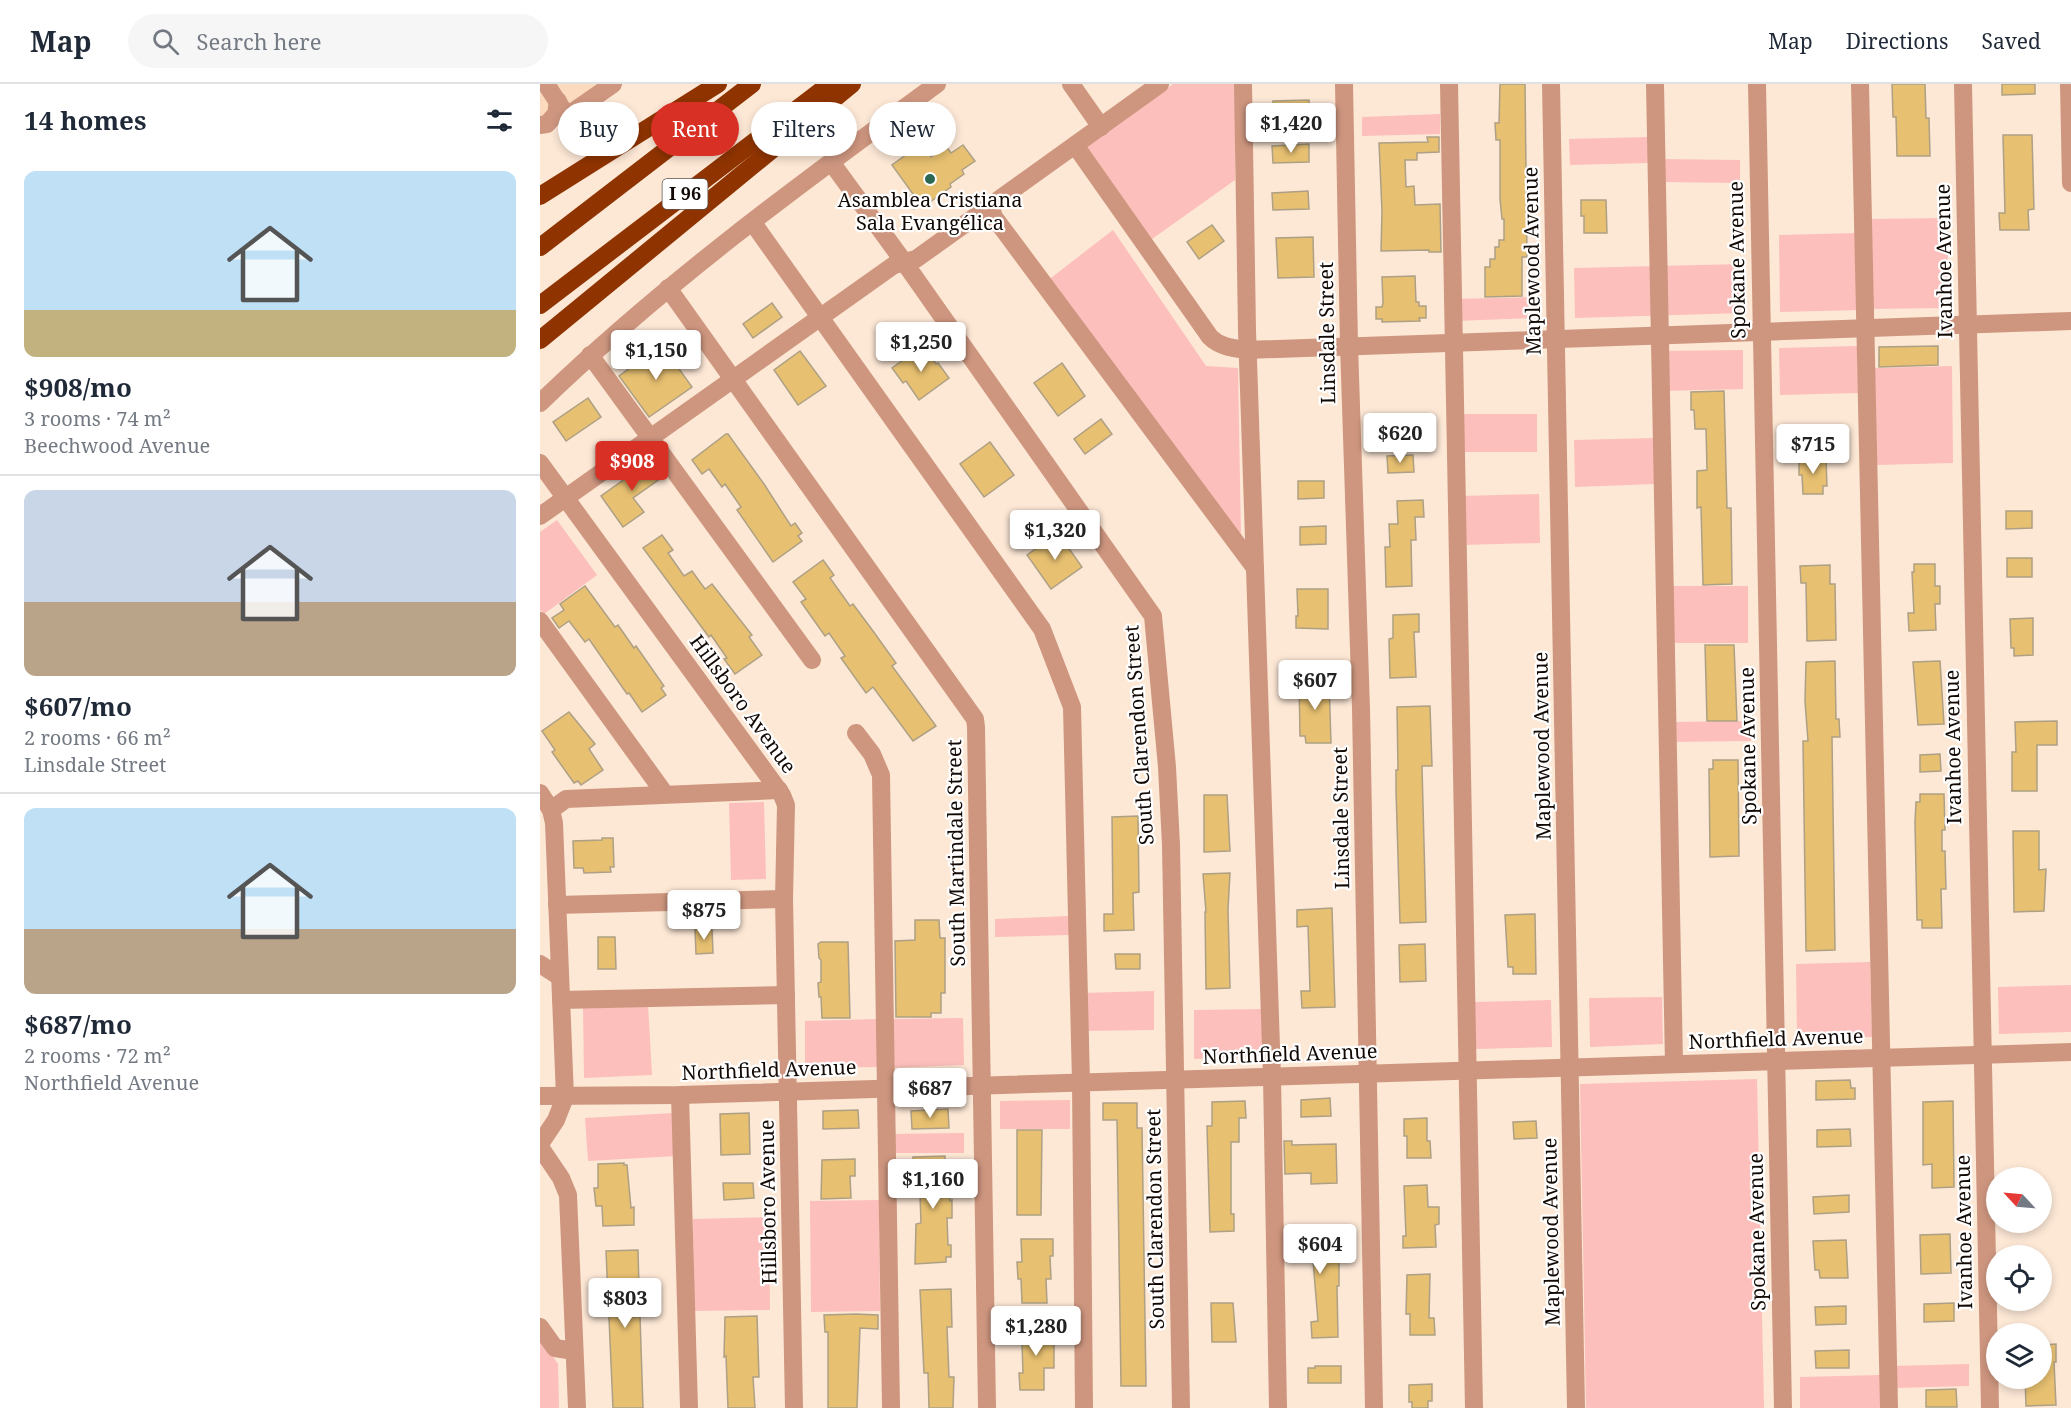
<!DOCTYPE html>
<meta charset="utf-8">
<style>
:root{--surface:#fff;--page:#f6f6f7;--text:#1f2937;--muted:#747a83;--line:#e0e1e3;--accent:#d93025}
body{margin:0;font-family:"Noto Serif",serif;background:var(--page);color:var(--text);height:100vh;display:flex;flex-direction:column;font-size:22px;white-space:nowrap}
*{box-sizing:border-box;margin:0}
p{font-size:20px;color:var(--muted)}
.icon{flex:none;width:33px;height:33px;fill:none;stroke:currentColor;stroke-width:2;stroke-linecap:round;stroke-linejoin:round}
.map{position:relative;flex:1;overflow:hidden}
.details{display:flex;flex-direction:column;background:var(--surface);width:540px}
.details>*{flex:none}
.guide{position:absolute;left:18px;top:18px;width:570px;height:54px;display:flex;gap:12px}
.needle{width:39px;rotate:296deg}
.tools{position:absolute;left:1446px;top:1083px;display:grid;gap:12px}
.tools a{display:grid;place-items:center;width:66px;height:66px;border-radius:50%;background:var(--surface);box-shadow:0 3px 9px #0003;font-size:30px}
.price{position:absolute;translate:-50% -51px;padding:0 14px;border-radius:6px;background:#fff;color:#222;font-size:20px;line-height:39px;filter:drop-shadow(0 2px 3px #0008)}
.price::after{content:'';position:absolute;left:50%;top:36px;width:18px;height:14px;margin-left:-9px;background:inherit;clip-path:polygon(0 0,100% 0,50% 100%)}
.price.current{background:var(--accent);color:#fff}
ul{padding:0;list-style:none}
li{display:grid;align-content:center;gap:12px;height:318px;padding:0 24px}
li+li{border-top:2px solid var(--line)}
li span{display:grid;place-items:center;height:186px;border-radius:12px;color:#555}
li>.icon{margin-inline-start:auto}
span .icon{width:108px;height:108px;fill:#fffc;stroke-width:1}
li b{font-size:26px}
h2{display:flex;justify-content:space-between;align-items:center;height:72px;padding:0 24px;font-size:26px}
.chip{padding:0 21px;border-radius:27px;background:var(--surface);box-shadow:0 3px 9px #0003;font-size:21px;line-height:54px}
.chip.current{background:var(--accent);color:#fff}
header{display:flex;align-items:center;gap:36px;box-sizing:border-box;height:84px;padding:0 30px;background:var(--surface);border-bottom:2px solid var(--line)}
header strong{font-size:28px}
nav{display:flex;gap:33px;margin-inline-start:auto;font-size:21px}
.search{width:420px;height:54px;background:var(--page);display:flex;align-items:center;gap:15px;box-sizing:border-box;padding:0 21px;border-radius:33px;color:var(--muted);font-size:22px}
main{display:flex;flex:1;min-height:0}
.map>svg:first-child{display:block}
.built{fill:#fbdabe}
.green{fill:#fcbfbb}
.building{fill:#e7c071;stroke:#aea084;stroke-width:1.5}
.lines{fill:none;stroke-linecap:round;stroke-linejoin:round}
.minor{stroke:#ce967f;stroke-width:18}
.highway{stroke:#8f3400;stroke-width:18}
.poi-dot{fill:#2d6852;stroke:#fff;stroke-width:2}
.labels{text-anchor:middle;stroke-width:4.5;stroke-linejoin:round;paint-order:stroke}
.shield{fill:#fff;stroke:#59534f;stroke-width:1.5}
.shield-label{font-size:18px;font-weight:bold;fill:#120904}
.poi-label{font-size:20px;fill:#120904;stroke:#fff}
.street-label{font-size:20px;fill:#120904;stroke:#fff}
</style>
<header>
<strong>Map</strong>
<div class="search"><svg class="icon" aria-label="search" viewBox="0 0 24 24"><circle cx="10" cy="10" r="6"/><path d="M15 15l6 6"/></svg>Search here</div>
<nav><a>Map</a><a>Directions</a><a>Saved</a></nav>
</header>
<main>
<section class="details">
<h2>14 homes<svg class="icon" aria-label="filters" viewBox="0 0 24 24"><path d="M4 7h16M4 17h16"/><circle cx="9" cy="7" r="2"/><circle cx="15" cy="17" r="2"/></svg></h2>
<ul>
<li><span style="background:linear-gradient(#bfe0f5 75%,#c2b280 0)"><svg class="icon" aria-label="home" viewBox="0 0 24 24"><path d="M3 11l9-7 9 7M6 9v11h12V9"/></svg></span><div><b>$908/mo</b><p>3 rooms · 74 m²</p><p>Beechwood Avenue</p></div></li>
<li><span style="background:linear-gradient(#c9d6e8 60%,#b9a48a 0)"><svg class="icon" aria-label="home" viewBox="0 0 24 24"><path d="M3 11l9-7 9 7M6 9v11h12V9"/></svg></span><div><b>$607/mo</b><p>2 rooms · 66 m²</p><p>Linsdale Street</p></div></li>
<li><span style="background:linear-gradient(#bfe0f5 65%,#b9a48a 0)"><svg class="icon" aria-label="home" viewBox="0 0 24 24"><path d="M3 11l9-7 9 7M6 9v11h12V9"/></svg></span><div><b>$687/mo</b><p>2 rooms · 72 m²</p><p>Northfield Avenue</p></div></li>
</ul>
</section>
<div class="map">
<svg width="1531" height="1324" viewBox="0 0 1531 1324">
<rect width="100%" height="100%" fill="#fde8d6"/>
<!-- built -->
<path class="built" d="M0,0h63l-63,45z"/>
<!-- green -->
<g class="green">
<path d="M633,0h63l-1,96 -83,59 -66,-94z"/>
<path d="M900,30v20l-78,2v-19z"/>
<path d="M1108,53v26l-78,2 -1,-26z"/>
<path d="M1120,75l80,1v23l-80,-1z"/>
<path d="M1407,134l2,90 -80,1 -2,-90z"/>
<path d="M573,146l93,136 32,2 3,170 -194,-257z"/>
<path d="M1318,149l2,77 -80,2 -1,-77z"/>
<path d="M1203,180l1,49 -169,5 -1,-50z"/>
<path d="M995,213v21l-79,3 -1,-22z"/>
<path d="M1317,262l1,47 -78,2 -1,-47z"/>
<path d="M1203,266v39l-79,2 -1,-40z"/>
<path d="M1412,282l1,97 -77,2 -2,-97z"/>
<rect x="920" y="330" width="77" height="38"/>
<path d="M1114,354l1,46 -80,3 -1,-47z"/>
<path d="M999,410l1,49 -79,2 -1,-49z"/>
<path d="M17,436l40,55 -53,39 -4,-4v-78z"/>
<rect x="1129" y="502" width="79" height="57"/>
<path d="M1211,637v20l-81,1v-20z"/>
<path d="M224,718l2,77 -35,1 -2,-77z"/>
<path d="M529,832v19l-74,2v-18z"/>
<path d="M1330,878l2,75 -75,2 -1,-75z"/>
<path d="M1531,901v47l-72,2 -1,-47z"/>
<path d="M614,907v39l-73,1v-38z"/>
<path d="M1122,913l1,47 -73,3 -1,-49z"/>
<path d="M1011,916l1,47 -77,2 -1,-47z"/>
<path d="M108,920l4,71 -68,3 -1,-72z"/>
<path d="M726,925l1,47 -73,3v-49z"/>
<path d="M423,934l1,47 -73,3 -1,-49z"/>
<path d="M337,935v48l-72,1v-47z"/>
<path d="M1217,995l7,329h-178l-6,-324z"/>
<path d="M530,1016v29h-70v-28z"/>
<path d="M133,1029l3,43 -88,5 -3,-43z"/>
<path d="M424,1049v20h-74v-19z"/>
<path d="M339,1116l1,111 -69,1 -1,-111z"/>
<path d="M229,1133l1,93 -76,1 -1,-92z"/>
<path d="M0,1254l18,26 1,44h-19z"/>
<path d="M1429,1280v22l-75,2 -1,-22z"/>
<path d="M1340,1291v33h-80v-31z"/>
</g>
<!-- building -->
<g class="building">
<path d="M960,0h25l2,173h-5v39l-37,1v-30h5v-8h5v-12h4v-7h5v-21h-2l-2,-20v-59h-4l-1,-17h4z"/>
<path d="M1352,0h33l1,34h3l1,38h-33l-1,-39h-3z"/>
<path d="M1462,0h33v10l-33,1z"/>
<path d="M769,16l1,18 -37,1v-18z"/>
<path d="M1463,51h29l2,74 -6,1 1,20h-29l-1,-17h6z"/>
<path d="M887,53h12v15l-22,1v7h-12l1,27 8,-1 1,19 25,-1 1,48h-12v-2l-48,1 1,-40 -3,-68 49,-1z"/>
<path d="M381,60l10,13 15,-11 5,7 12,-8 12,16 -13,9 2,4 -14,10 1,3 -28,20 -3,-3 -6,5 -8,-10 7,-5 -21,-29z"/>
<path d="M769,60v18l-36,1 -1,-17z"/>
<path d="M768,107l1,18 -36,1 -1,-17z"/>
<path d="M1041,116h25l1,33h-23v-17h-3z"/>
<path d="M672,141l12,16 -25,18 -12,-17z"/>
<path d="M773,153l1,40 -36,1 -2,-40z"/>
<path d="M875,192l1,26h3v4h7v12h-7l1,3 -38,1v-3h-6v-12h6l1,-4 -1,-26z"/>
<path d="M232,219l10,14 -29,21 -10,-14z"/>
<path d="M122,261l30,42 -43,30 -30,-41z"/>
<path d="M383,262l13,18 2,-1 11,15 -30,22 -13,-19 -3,2 -11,-15z"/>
<path d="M1398,262v19l-59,2v-20z"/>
<path d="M260,267l26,35 -28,19 -24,-35z"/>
<path d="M522,279l23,33 -27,20 -24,-33z"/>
<path d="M1184,307l3,117h4l1,76 -29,1 -2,-78 -4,1v-37l10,-1 -1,-41h-11l-1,-19h-3v-18z"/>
<path d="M48,314l13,19 -35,24 -13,-19z"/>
<path d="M561,335l11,15 -27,20 -11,-15z"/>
<path d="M186,350h2l36,50 27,42 4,-3 7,10 -4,3 4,5 -29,21 -36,-52 4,-3 -16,-23 -3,3 -13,-18 -7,5 -10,-14z"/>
<path d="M450,358l24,33 -30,22 -24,-33z"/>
<path d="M109,371l15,21 -31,22 11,14 -21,15 -22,-31 46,-33 -3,-4z"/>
<path d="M873,371l1,17 -26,1 -1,-17z"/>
<path d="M1259,374h27l1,28h-4v8h-20l-1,-19h-3z"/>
<path d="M758,397h26v17l-26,1z"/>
<path d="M883,416l1,17h-9l1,23h-5l1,46 -26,1 -1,-40h5l-1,-23h9l-1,-23z"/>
<path d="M1466,427h26v17l-26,1z"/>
<path d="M786,442v18l-26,1v-18z"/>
<path d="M518,449l24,34 -31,22 -24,-34z"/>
<path d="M122,451l11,15 -5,3 16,23 8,-5 13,18 7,-5 40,51 -3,2 13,18 -27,19 -11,-15 3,-1 -16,-23 -2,2 -66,-89z"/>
<rect x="1467" y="474" width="25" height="19"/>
<path d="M283,476l11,15 -4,3 20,28 3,-2 20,27 23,32 -4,3 44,60 -23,15 -40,-54 -7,6 -25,-35 4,-2 -16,-23 -4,3 -24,-34 5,-3 -13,-17z"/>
<path d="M1374,480h21v22h5v18h-5l1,26 -27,1 -1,-18h6l-2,-41h2z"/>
<path d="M1290,481v19h5l1,56 -29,1 -1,-58h-5l-1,-17z"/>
<path d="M45,502l30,41 3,-2 16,23 2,-2 28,40 -3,2 5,7 -24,17 -13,-19 -2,1 -38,-55 -4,3 -16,-21 -10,7 -7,-10 12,-8 -4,-6z"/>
<path d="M757,505h31v40l-32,-1v-12h2z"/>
<path d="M879,530v18h-5l2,45 -26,1 -1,-39 4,-1v-23z"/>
<path d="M1493,534v37l-19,1v-8h-3l-1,-29z"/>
<path d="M1165,561h29l3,76h-30z"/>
<path d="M1295,577l1,58h3l1,18h-8l3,213 -29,1 -3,-210h5l-3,-40 1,-39z"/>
<path d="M1400,577l4,63 -26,1 -5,-63z"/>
<path d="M789,596l2,63h-25l-1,-7h-5l-1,-55z"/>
<path d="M890,622l2,60h-10l4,156 -26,1 -4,-133v-20h2l-1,-63z"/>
<path d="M29,628l26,32 -6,5 14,21 -22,15 -3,-4 -4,2 -22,-31 3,-2 -13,-19z"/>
<path d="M1517,637v24h-20v46h-25v-39h4l-1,-30z"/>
<path d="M1400,670l1,17 -21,1v-17z"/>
<path d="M1173,676h25l1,96 -29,1 -1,-88h4z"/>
<path d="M1380,710h24l1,36h-3v21h3l1,38h-5l1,39h-20v-8h-5l-2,-98 1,-20h4z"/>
<path d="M664,711h23l3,56 -26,1z"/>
<path d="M598,732l1,76 -6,1 1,37 -30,1v-17h9l-1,-97z"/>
<path d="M1473,747h26v39l7,-1 -2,42 -30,1z"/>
<path d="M62,754h11l1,29h-4l1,5 -27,1 -1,-5h-9l-1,-27 29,-1z"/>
<path d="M690,789l-2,36 2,79 -24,1 -1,-77h1l-3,-38z"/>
<path d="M792,824l3,99 -33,1 -1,-17h9l-1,-34 -1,-31 -11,1v-17z"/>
<path d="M995,830l1,60h-23v-7h-5l-3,-52z"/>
<path d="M375,836h24l1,18h5v55h-4v20h-10v4h-35l-1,-76 20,-1z"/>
<path d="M155,845h17l1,24 -17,1z"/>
<path d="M58,853h17l1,32h-18z"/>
<path d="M281,858h27l2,76h-28l-1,-21h-2l-1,-14 3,-1v-22l-2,-2 -1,-14z"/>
<path d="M885,860l1,37 -26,1 -1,-37z"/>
<path d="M575,870h25v15h-24z"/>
<path d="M1310,996l1,8h4v11l-39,1v-19z"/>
<path d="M790,1014l1,18 -30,1v-17z"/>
<path d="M705,1017l1,17h-7v24h-8v72h3v17l-24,1 -3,-106h5v-24z"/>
<path d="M1413,1017l1,86 -22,1v-24l-9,1v-63z"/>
<path d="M563,1019h34v25h5l4,258h-25l-4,-266h-14z"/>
<path d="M408,1025l1,19 -37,1 -1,-18z"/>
<path d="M318,1026l1,18 -36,1v-18z"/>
<path d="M209,1029l1,41 -29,1 -1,-41z"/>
<path d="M887,1034v23h3l1,17h-24v-22h-3v-17z"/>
<path d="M996,1037l1,17 -23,1 -1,-17z"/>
<path d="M1310,1045l1,17 -34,1v-17z"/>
<path d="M477,1046h25l-1,85h-24z"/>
<path d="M744,1057h8v4l44,-1 1,39 -26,1v-11l-26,1z"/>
<path d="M405,1072v22h5v23l2,-1v18h-5l1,27h3v12h-5v5l-31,2 1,-40 5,-1 -1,-27h-1l-1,-11 -4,1 -1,-29z"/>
<path d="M315,1075v17h-5l1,22 -30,1 1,-39z"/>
<path d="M84,1079v2h3l4,43 3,-1v18l-31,1 -1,-20h-6l-2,-18h4v-24z"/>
<path d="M183,1099h30l1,15 -30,2z"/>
<path d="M887,1101l1,22h11v17l-4,1 1,22 -33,1v-12h3l-2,-50z"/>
<path d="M1309,1111v17l-35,2 -1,-17z"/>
<path d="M746,1146h10v2h43v54h-2l1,51 -26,1 -1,-16 7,-1 -5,-60 -26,1z"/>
<path d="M1410,1150l1,39 -30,1 -1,-39z"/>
<path d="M481,1155h32v17h-3l1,23h-5l1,24h-25l-1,-24h-3l-1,-17h5z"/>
<path d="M1306,1156l2,38h-28l-1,-8h-4l-2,-29z"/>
<path d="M98,1166l1,39h-6l1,28 6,-1 3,92h-30l-7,-157z"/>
<path d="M890,1190l-1,44h5l1,17h-25v-21h-4l1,-39z"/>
<path d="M411,1205l1,38h-5l2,50h5l-1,31h-24l-1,-35h-4l-4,-83z"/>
<path d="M671,1219h22l3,39h-24z"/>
<path d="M1414,1219v18l-30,1v-18z"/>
<path d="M1306,1222v18l-30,1 -1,-18z"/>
<path d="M316,1230l22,1v14l-18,-1 -3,80h-29v-76h-3l-1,-17z"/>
<path d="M217,1232l2,61h-6l2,31h-27l-2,-52 -2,1 1,-40z"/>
<path d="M514,1245v39h-10v22h-24l-1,-17h4l-1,-29h-5l-1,-13z"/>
<path d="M1516,1260v18h-2l2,43 -30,1 -1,-28h17v-33z"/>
<path d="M1309,1266v18h-33l-1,-17z"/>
<path d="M775,1282h26v17h-33v-15h7z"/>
<path d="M892,1300v17h-4v7h-16v-6h-3v-17z"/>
<path d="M1416,1305l1,18h-31v-17z"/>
</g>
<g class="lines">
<!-- minor -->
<g class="minor">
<path d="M6,0l21,32 46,-32"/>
<path d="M531,0l30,43"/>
<path d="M703,0l4,246 25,747 6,331"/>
<path d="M804,0l5,261 12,364 13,699"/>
<path d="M909,0l25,1324"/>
<path d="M1011,0l25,1324"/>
<path d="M1115,0l19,980"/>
<path d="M1217,0l26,1324"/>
<path d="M1320,0l29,1324"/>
<path d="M1423,0l27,1324"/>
<path d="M1529,0l2,99"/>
<path d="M0,41l7,-1 9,-10 2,-13"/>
<path d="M535,61l135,192c10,10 23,11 36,13l825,-29"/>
<path d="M291,78l73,100 249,354 14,151 4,78 10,563"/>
<path d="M450,121l4,12 261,351"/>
<path d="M213,139l289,406 30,78 9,376 3,325"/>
<path d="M128,204l307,431 1,8 11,681"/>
<path d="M50,271l222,305"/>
<path d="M0,319c122,-118 260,-219 397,-319"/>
<path d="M0,379l242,332 4,10 -2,94 10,509"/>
<path d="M0,432l354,-251 22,-6 244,-175"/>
<path d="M0,537l125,173"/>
<path d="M316,649l16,21 9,21 10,633"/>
<path d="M0,709l11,17 3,13 11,274 -9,23 -16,24"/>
<path d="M11,726l15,-11 213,-9"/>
<path d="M17,821l227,-6"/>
<path d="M0,880l20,13"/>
<path d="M21,916l225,-5"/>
<path d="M140,1011l9,313"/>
<path d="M0,1012l140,-1 1391,-43"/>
<path d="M0,1063l21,31 7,17 9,213"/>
<path d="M0,1243l15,21 19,3"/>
</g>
<!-- highway -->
<g class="highway">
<path d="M0,112l178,-112"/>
<path d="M0,163l212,-163"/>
<path d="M0,221l290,-221"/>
<path d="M0,256l312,-256"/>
</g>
</g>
<!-- markers -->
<circle class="poi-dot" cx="390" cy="95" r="6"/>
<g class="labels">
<!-- shield labels -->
<rect class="shield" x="122.5" y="95" width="45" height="30" rx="4.5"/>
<g class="shield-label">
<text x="145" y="116">I 96</text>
</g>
<!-- poi labels -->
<g class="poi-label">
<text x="390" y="123">Asamblea Cristiana<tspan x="390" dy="23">Sala Evangélica</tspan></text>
</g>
<!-- street labels -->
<g class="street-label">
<text transform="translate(1197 176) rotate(-91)" y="7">Spokane Avenue</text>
<text transform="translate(992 177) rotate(-91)" y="7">Maplewood Avenue</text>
<text transform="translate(1404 177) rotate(-91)" y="7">Ivanhoe Avenue</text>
<text transform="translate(787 249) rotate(-91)" y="7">Linsdale Street</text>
<text transform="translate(203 620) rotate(54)" y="7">Hillsboro Avenue</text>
<text transform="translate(599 651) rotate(-94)" y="7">South Clarendon Street</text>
<text transform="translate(1002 662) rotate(-91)" y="7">Maplewood Avenue</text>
<text transform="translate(1208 662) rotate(-91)" y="7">Spokane Avenue</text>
<text transform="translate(1413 663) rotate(-91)" y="7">Ivanhoe Avenue</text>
<text transform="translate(801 734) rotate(-91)" y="7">Linsdale Street</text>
<text transform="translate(416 769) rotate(-91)" y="7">South Martindale Street</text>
<text transform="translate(1236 955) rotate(-2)" y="7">Northfield Avenue</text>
<text transform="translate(750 970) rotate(-2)" y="7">Northfield Avenue</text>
<text transform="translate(229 986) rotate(-2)" y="7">Northfield Avenue</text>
<text transform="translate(228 1118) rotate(-91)" y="7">Hillsboro Avenue</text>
<text transform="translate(615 1135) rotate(-91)" y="7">South Clarendon Street</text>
<text transform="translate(1011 1148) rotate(-91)" y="7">Maplewood Avenue</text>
<text transform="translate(1217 1148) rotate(-91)" y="7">Spokane Avenue</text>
<text transform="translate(1424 1148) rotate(-91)" y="7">Ivanhoe Avenue</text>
</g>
</g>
</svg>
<div class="tools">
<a><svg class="needle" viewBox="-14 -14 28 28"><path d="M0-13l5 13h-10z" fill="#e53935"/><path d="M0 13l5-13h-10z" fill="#747a83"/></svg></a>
<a><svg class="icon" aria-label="locate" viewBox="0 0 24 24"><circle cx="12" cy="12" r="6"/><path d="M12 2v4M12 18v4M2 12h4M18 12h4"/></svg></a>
<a><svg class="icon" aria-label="layers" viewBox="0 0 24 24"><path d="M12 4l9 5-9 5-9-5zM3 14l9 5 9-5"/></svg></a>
</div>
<b class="price" style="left:751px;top:70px">$1,420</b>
<b class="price" style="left:381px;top:289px">$1,250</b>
<b class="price" style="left:116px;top:297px">$1,150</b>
<b class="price" style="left:860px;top:380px">$620</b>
<b class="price" style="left:1273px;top:391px">$715</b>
<b class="price current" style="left:92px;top:408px">$908</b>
<b class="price" style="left:515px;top:477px">$1,320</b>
<b class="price" style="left:775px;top:627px">$607</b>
<b class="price" style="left:164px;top:857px">$875</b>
<b class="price" style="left:390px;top:1035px">$687</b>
<b class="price" style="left:393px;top:1126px">$1,160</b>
<b class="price" style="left:780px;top:1191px">$604</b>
<b class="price" style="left:85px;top:1245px">$803</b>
<b class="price" style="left:496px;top:1273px">$1,280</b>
<div class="guide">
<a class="chip">Buy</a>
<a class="chip current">Rent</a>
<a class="chip">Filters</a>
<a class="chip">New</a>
</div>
</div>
</main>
